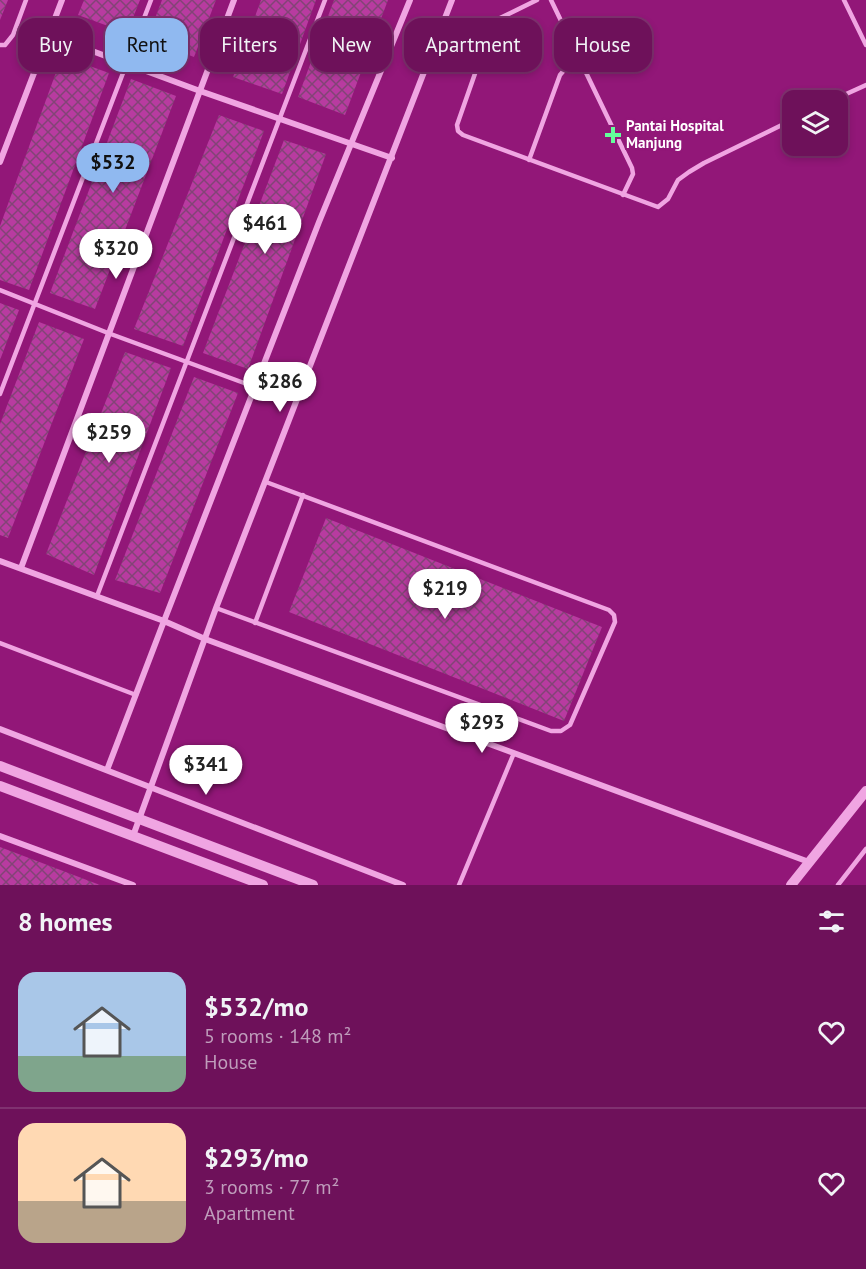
<!DOCTYPE html>
<meta charset="utf-8">
<style>
:root{--surface:#6e115a;--page:#761f63;--text:#f1f3f6;--muted:#bf9dbb;--line:#803170;--accent:#90b9f0}
body{margin:0;font-family:"PT Sans",sans-serif;background:var(--page);color:var(--text);height:100vh;display:flex;flex-direction:column;font-size:22px;white-space:nowrap}
*{box-sizing:border-box;margin:0}
p{font-size:20px;color:var(--muted)}
.icon{flex:none;width:33px;height:33px;fill:none;stroke:currentColor;stroke-width:2;stroke-linecap:round;stroke-linejoin:round}
.map{position:relative;height:885px;overflow:hidden}
.panel{display:flex;flex-direction:column;background:var(--surface);flex:1}
.panel>*{flex:none}
.top-card{position:absolute;left:18px;top:18px;width:831px;height:54px;display:flex;gap:12px}
.controls{position:absolute;left:782px;top:90px;display:grid;gap:12px}
.controls a{display:grid;place-items:center;width:66px;height:66px;border-radius:12px;background:var(--surface);box-shadow:0 3px 9px #0003,0 0 0 2px var(--line);font-size:30px}
.price{position:absolute;translate:-50% -51px;padding:0 14px;border-radius:21px;background:#fff;color:#222;font-size:20px;line-height:39px;filter:drop-shadow(0 2px 3px #0008)}
.price::after{content:'';position:absolute;left:50%;top:36px;width:18px;height:14px;margin-left:-9px;background:inherit;clip-path:polygon(0 0,100% 0,50% 100%)}
.price.on{background:var(--accent);color:#111}
ul{padding:0;list-style:none}
li{display:flex;align-items:center;gap:18px;height:150px;padding:0 18px}
li+li{border-top:2px solid var(--line)}
li span{display:grid;place-items:center;flex:none;width:168px;height:120px;border-radius:18px;color:#555}
li>.icon{margin-inline-start:auto}
span .icon{width:72px;height:72px;fill:#fffc;stroke-width:1}
li b{font-size:26px}
h2{display:flex;justify-content:space-between;align-items:center;height:72px;padding:0 18px;font-size:26px}
.chip{padding:0 21px;border-radius:18px;background:var(--surface);box-shadow:0 3px 9px #0003,0 0 0 2px var(--line);font-size:21px;line-height:54px}
.chip.on{background:var(--accent);color:#111}
.map>svg:first-child{display:block}
.building{fill:url(#building-cross-hatch)}
.lines{fill:none;stroke-linecap:round;stroke-linejoin:round}
.service{stroke:#f0a5e2;stroke-width:4.5}
.minor{stroke:#f0a5e2;stroke-width:6}
.tertiary{stroke:#f0a5e2;stroke-width:10}
.poi-dot{fill:#64ff9b;stroke:#921778;stroke-width:2}
.labels{text-anchor:middle;stroke-width:4.5;stroke-linejoin:round;paint-order:stroke}
.poi-label{font-size:15px;font-weight:bold;fill:#fff;stroke:#921778;text-anchor:start}
</style>
<div class="map">
<svg width="866" height="885" viewBox="0 0 866 885">
<defs>
<pattern id="building-cross-hatch" width="8" height="8" patternUnits="userSpaceOnUse" patternTransform="scale(1.5)"><rect width="8" height="8" fill="#b83ba0"/><path d="M0 0l8 8M0 8l8-8" fill="none" stroke="#824476"/></pattern>
</defs>
<rect width="100%" height="100%" fill="#921778"/>
<!-- building -->
<g class="building">
<path d="M0,0h8l-8,20z"/>
<path d="M84,0h56l-13,33 -49,-18z"/>
<path d="M162,0h54l-22,57 -47,-18z"/>
<path d="M261,0h55l-34,94 -49,-17z"/>
<path d="M334,0h54l-43,115 -47,-18z"/>
<path d="M62,56l47,17 -80,217 -29,-10v-54z"/>
<path d="M131,79l45,17 -81,213 -45,-16z"/>
<path d="M219,115l45,16 -81,215 -49,-17z"/>
<path d="M284,140l42,14 -78,215 -45,-16z"/>
<path d="M0,303l19,7 -19,50z"/>
<path d="M39,322l45,17 -76,199 -8,-3v-111z"/>
<path d="M125,352l46,16 -77,207 -48,-21z"/>
<path d="M194,377l44,16 -78,200 -45,-13z"/>
<path d="M326,518l276,109 -38,94 -275,-109z"/>
<path d="M0,847l100,38h-100z"/>
</g>
<g class="lines">
<!-- service -->
<g class="service">
<path d="M537,0l-39,19 -6,6 -35,100 1,6 5,4 195,72 10,-8 10,-19 11,-8 15,-9 88,-43"/>
<path d="M551,0l81,168 1,6 -10,21"/>
<path d="M844,0l22,45"/>
<path d="M0,45h5l8,-10 13,-35"/>
<path d="M833,100l33,-15"/>
<path d="M529,160l31,-85 6,-7 14,-8"/>
<path d="M0,290l108,43 147,54"/>
<path d="M0,394l151,-394"/>
<path d="M97,596l228,-596"/>
<path d="M216,608l335,123h10l9,-6 45,-103 -1,-7 -5,-5 -343,-128"/>
<path d="M255,623l48,-128"/>
<path d="M0,643l136,52"/>
<path d="M459,885l55,-132"/>
<path d="M838,885l28,-36"/>
</g>
<!-- minor -->
<g class="minor">
<path d="M49,35l151,56 192,67"/>
<path d="M0,162l62,-162"/>
<path d="M0,561l164,60 155,-399 91,-222"/>
<path d="M21,568l213,-568"/>
<path d="M0,729l403,156"/>
<path d="M107,770l57,-149 41,18 604,223"/>
<path d="M0,836l133,49"/>
<path d="M133,836l83,-228 236,-608"/>
</g>
<!-- tertiary -->
<g class="tertiary">
<path d="M0,766l313,119"/>
<path d="M0,786l263,99"/>
<path d="M791,885l75,-94"/>
</g>
</g>
<!-- markers -->
<path class="poi-dot" d="M610 126h6v6h6v6h-6v6h-6v-6h-6v-6h6z"/>
<g class="labels">
<!-- poi labels -->
<g class="poi-label">
<text x="626" y="131">Pantai Hospital<tspan x="626" dy="17">Manjung</tspan></text>
</g>
</g>
</svg>
<div class="controls">
<a><svg class="icon" aria-label="layers" viewBox="0 0 24 24"><path d="M12 4l9 5-9 5-9-5zM3 14l9 5 9-5"/></svg></a>
</div>
<b class="price on" style="left:113px;top:194px">$532</b>
<b class="price" style="left:265px;top:255px">$461</b>
<b class="price" style="left:116px;top:280px">$320</b>
<b class="price" style="left:280px;top:413px">$286</b>
<b class="price" style="left:109px;top:464px">$259</b>
<b class="price" style="left:445px;top:620px">$219</b>
<b class="price" style="left:482px;top:754px">$293</b>
<b class="price" style="left:206px;top:796px">$341</b>
<div class="top-card">
<a class="chip">Buy</a>
<a class="chip on">Rent</a>
<a class="chip">Filters</a>
<a class="chip">New</a>
<a class="chip">Apartment</a>
<a class="chip">House</a>
</div>
</div>
<section class="panel">
<h2>8 homes<svg class="icon" aria-label="filters" viewBox="0 0 24 24"><path d="M4 7h16M4 17h16"/><circle cx="9" cy="7" r="2"/><circle cx="15" cy="17" r="2"/></svg></h2>
<ul>
<li><span style="background:linear-gradient(#a9c7e8 70%,#7fa58c 0)"><svg class="icon" aria-label="home" viewBox="0 0 24 24"><path d="M3 11l9-7 9 7M6 9v11h12V9"/></svg></span><div><b>$532/mo</b><p>5 rooms · 148 m²</p><p>House</p></div><svg class="icon" aria-label="heart" viewBox="0 0 24 24"><path d="M12 20l-8-8c-3-5 5-10 8-4 3-6 11-1 8 4z"/></svg></li>
<li><span style="background:linear-gradient(#ffd9b3 65%,#b9a48a 0)"><svg class="icon" aria-label="home" viewBox="0 0 24 24"><path d="M3 11l9-7 9 7M6 9v11h12V9"/></svg></span><div><b>$293/mo</b><p>3 rooms · 77 m²</p><p>Apartment</p></div><svg class="icon" aria-label="heart" viewBox="0 0 24 24"><path d="M12 20l-8-8c-3-5 5-10 8-4 3-6 11-1 8 4z"/></svg></li>
</ul>
</section>
